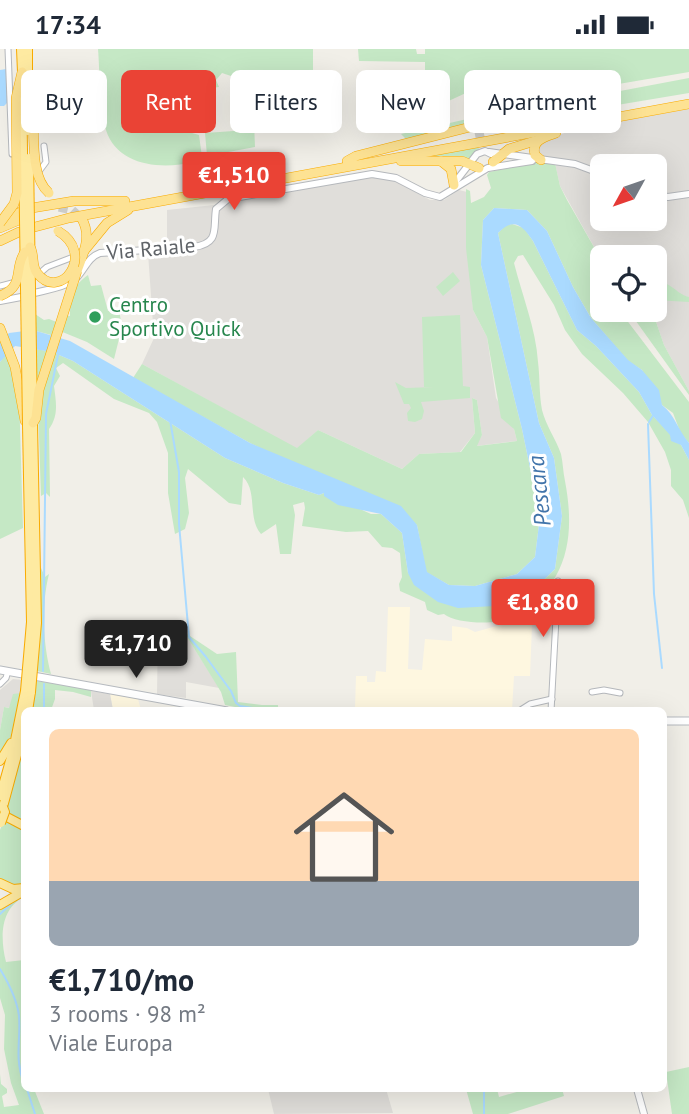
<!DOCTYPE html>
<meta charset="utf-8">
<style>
:root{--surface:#fff;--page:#f6f6f7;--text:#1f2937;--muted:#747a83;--line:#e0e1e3;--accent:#ea4335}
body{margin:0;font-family:"PT Sans",sans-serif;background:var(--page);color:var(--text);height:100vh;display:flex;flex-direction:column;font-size:26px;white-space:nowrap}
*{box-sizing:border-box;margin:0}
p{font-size:23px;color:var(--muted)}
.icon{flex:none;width:38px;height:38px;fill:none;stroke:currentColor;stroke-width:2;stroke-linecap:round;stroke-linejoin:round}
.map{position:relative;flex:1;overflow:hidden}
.panel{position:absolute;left:21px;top:658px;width:646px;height:385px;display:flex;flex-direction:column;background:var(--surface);border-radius:10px;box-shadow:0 7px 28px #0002}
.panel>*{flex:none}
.hud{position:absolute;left:21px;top:21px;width:648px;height:63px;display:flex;gap:14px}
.needle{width:46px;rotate:230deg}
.buttons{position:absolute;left:590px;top:105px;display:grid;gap:14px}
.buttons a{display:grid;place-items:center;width:77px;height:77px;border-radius:10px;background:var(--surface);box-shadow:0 7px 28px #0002;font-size:35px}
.price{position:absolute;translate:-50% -60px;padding:0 16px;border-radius:7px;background:var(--accent);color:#fff;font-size:23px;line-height:46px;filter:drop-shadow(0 2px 4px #0008)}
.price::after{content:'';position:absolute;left:50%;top:42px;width:21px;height:16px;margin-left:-10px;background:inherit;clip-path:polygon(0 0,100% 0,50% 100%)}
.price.on{background:#222;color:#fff}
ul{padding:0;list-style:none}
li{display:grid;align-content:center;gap:14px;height:371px;padding:0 28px}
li+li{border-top:2px solid var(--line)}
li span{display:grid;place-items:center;height:217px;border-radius:10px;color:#555}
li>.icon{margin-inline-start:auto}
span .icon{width:126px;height:126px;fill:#fffc;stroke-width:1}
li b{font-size:30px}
.chip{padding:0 24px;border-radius:10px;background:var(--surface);box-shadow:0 7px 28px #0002;font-size:24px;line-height:63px}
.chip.on{background:var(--accent);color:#fff}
.status{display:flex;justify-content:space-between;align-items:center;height:49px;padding:0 35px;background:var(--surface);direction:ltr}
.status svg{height:19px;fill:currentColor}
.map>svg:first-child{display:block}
.commercial{fill:#fef7e0}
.industrial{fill:#e0deda;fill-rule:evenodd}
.green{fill:#c5e8c5}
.water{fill:#aadaff}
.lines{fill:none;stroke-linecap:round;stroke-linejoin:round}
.stream{stroke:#aadaff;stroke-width:2}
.motorway-tunnel{stroke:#ccccc8;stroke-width:9;stroke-dasharray:9 4.5;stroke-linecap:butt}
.minor-casing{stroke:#b5b8bc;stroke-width:7}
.tertiary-casing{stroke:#b5b8bc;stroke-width:8}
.secondary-casing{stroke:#b6babf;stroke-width:9}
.trunk-casing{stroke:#f9ab00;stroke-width:10}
.motorway-casing{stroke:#f9ab00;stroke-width:10}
.minor{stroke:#fff;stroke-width:5}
.tertiary{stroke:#fff;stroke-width:6}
.secondary{stroke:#fff;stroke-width:7}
.trunk{stroke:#feeaa1;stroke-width:8}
.motorway{stroke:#fde293;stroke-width:9}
.trunk-bridge-casing{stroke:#f9ab00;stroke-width:10;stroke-linecap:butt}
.motorway-bridge-casing{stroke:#f9ab00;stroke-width:10;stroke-linecap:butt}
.trunk-bridge{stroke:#feeaa1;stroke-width:8}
.motorway-bridge{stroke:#fde293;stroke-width:9}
.leisure-dot{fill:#2e9e5b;stroke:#fff;stroke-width:2.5}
.labels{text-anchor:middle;stroke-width:6;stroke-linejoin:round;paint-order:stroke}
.street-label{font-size:21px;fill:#5f6368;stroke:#fff}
.leisure-label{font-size:21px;fill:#27864d;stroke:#fff;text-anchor:start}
.water-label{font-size:23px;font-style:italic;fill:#4174aa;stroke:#fff}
</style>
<div class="status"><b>17:34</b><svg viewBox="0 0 49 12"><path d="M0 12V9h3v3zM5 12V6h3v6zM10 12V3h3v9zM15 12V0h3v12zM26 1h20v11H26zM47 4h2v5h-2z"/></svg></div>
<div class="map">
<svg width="689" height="1065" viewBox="0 0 689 1065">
<rect width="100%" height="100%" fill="#f1efe8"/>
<!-- commercial -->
<g class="commercial">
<path d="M388,558h22l-2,62 14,1 3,-31 27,2v-15l15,2 8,4 29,-8 28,1 -2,51h-16l-2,34 -148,1 -9,-2 1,-33h11v6h8l1,-11 10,1z"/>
<path d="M110,645l28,5 3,11h-28z"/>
</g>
<!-- industrial -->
<g class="industrial">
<path d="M689,60v282l-25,-46 -12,-35h2v-53h-52v4l-42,-75 -6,-27 -12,-3 -3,-3 -1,-7 15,-9 26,-9zM602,117h52v53h-52z"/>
<path d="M366,128h12l17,4 35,19h14l15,-10 8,2 6,118 14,27 9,61 18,31 3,12 -41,5 6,-11 -5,-35 -5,-2 3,35 -15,19 -41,2 -17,15 -84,-39 -21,19 -155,-85 12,-26 -6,-85 19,-1v-42l47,-5z"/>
<path d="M178,579l6,4 35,56 -33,-6v16l-29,-4 1,-65z"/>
<path d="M13,630l10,1 -2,13 -11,15 -6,-1 -4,23v-40z"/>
<path d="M91,642l19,3 3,16h-19z"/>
<path d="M268,1040h118l7,24 -119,1z"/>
</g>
<!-- green -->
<g class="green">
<path d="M98,0h215v30l-40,2 -1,-10h-3l-1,4 -14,1 1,23h-11v-5h-5v-8l-8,1 2,-6 -2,-5 -9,-3 -6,7 3,7 -8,1v7l-21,5 2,33 7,2 3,22 -9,2v3c-31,8 -76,4 -87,-32 -7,-23 -6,-57 -8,-81z"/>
<path d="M358,0h58l1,5h8v-5h264v23l-135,23 -83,-3 -1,-4 -2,4 -43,20v-50l-66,-1z"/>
<path d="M689,29v15l-282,47 -6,-6 106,-24 2,2z"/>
<path d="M254,73l1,25 -48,9 -2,-23 43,-3v-7z"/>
<path d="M478,98l1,2 -9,12 -50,-3z"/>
<path d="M533,114h22l5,23 7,14 35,61v49h17l70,92v41l-8,-9 -8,-21 -11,-8 -20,-35 -14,-9 -37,-43 -18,-31 -26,-56 -20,-21 -33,-2 -11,12 -2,45 41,164 18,87 -5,41 -18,17 -42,12 -26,-1 -23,-13 -9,-47 -167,-82 -117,-65 9,-14 155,84 21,-18 84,39 17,-15 42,-2 14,-19 -3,-35 5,2 5,35 -5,11 40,-5 -3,-12 -13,-11 -14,-81 -14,-27 -7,-62v-59l4,2 1,12 13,-6 7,-9 -4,-13 2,-3z"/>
<path d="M512,175l12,4 9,13 44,89 19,16 43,46 13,23 29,30 8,15v58l-6,-18 -12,-14v-16l-6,-18 -17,-30 -25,-29 -41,-39 -17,-24 -11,-25 -31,-50 -5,1 -4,7c8,32 22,66 24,99 2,16 1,31 4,48 4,16 14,29 19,44 2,9 2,18 4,27 11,58 2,107 -54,137 -14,7 -55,6 -67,-4l-6,1 -11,-5 -2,-8 -25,-11 -1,-7 3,-7 -2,-24 -8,-5 -10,-1 -14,-16 -22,1 -44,-6 3,-18 -1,-6 -11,3 2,10 -4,39h-11l-4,-30 -15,10c-14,-16 -3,-43 -18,-57l-2,28 -12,-2 -41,-34 -3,9 4,35 -4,16 -10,5 -7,-41v-40l-11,-31 -8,-9 -35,-14 -51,-36 -7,5 4,8 -6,10c2,16 5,29 -5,43l1,68 -4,-4 -5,3 -5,-147 16,3 21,9 152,97 58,25 36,12 5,-2 47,21h10l21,19 6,40 87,33 29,-7 31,-30 7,-53 -8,-58 -15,-35 -41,-190 8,-8z"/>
<path d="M453,223l7,9 -17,15 -7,-9z"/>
<path d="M88,226l3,11 10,-1 7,26 11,-2 4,26h-3l-6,24 -27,-17 -27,-11 5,-16 5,1c0,-18 3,-31 18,-41z"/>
<path d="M658,233c13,0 20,13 31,15v5l-34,-2v-16z"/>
<path d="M628,261h24l12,35 25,46v4z"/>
<path d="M35,265l9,6 5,-1 10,4 -4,13 -19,-5z"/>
<path d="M460,266l3,71 7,1v11l-49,4 3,9 -2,8 -7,3 -7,-1 -1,-8 4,-5 -2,-4h-5l-9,-22 11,6 28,-1h-10l-2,-70z"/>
<path d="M8,303l11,41 4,135 -23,11v-177z"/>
<path d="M41,519l4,9 4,-3c-8,31 -6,70 2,100l-14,-3 4,-46z"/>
<path d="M184,583l33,22 19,-2 2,50 24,3h16v5h-28l-25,-5 -4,-13z"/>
<path d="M36,632l51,7 4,3v6l-18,-5 -18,-2v9l-4,11 -19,1z"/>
<path d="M21,644l-11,47 -10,17v-27l4,-23 5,1 4,-14z"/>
<path d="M24,695v78l-19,-9z"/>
<path d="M4,771l20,10v56l-7,1 -17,-6v-51z"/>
<path d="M24,844v4c-24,12 -24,41 -18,65l18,-2v13l-3,10 3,13v49l-2,14 2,4v26h10l10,25h-44v-40l1,10 6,5v4l-5,3 2,11 15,-2 -8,-22 -7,-34 1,-34 -5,-17v-90z"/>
<path d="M689,1018v47h-17l-6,-42z"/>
<path d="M466,1040h31l2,8 28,-8h35l2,7 -56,18h-35z"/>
</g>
<!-- water -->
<g class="water">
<path d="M6,20l2,33 -4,4h-4v-36z"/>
<path d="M494,159l33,2 20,21 26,56 18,31 37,42 14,10 17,20 3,15c13,10 16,25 27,38v17l-8,-15 -10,-4 -1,-6 -18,-20 -13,-23 -43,-46 -19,-16 -44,-89c-11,-16 -19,-24 -35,-8l41,190 15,35 8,58 -7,53 -31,30 -29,7 -37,2 -20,-6 -24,-17 -6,-12 -6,-40 -21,-19 -43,-9 -14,-9v-3l-5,2 -36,-12 -58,-25 -152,-97 -21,-9 -37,-6 -15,16v-19l9,-10 24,-3 37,11 180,102 151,63 16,19 10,47 22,13 26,1 42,-12 18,-17 5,-41 -18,-87 -41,-164 2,-45z"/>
</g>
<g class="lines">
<!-- stream -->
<g class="stream">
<path d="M170,371l9,52v52l10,113 17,20 25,34 5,12 4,3 33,5"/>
<path d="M649,373l5,-8"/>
<path d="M648,375l6,170 8,74"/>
<path d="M43,622l3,-257 12,-59"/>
<path d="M44,635v27"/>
<path d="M24,762l-2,6 2,2"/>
<path d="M0,865l12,-11"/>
<path d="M0,920c8,13 17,31 19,47 2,26 -5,40 5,68"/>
<path d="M27,1040l8,25"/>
<path d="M484,1065v-25"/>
</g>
<!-- motorway-tunnel -->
<g class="motorway-tunnel">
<path d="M479,83l3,14"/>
<path d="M59,158l13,3 10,9"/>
</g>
<!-- minor casing -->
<g class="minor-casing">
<g id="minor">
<path d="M8,0l4,105"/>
<path d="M37,125l9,-12 -2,-16"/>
<path d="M39,225l8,-7 29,-11"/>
<path d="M0,237l16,-4"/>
<path d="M0,635l6,-6 2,-7"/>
<path d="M592,643l12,-2 16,3"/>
<path d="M519,662l11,-7 22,-5"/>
<path d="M551,662l7,-130"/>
</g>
</g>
<!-- tertiary casing -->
<g class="tertiary-casing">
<g id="tertiary">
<path d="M489,103l86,12 27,10"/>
<path d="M488,119l44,-7"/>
<path d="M453,136l24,-31 8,-3 6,3"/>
<path d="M654,146l14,2 21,-3"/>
<path d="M34,244c12,-3 28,-5 39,-12 11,-8 13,-23 27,-28l94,-6c26,-4 19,-18 22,-38l12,-10 144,-25 24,4 29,15 15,4 46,-28"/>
<path d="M0,252l21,-4"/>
<path d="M637,1040l7,25"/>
</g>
</g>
<!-- secondary casing -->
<g class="secondary-casing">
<g id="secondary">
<path d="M0,621l227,41"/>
<path d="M663,672h26"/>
</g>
</g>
<!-- trunk casing -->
<g class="trunk-casing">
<g id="trunk">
<path d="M21,0l1,23"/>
<path d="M28,0v29"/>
<path d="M33,374l1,51"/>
<path d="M27,376l1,52"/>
<path d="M28,662l3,-19"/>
<path d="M0,712l11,-18"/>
<path d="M0,747l13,-46 12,-59"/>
<path d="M3,758l21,-78"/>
<path d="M5,767l19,10"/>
<path d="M0,834l13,6 11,-1"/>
<path d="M0,856l24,-14"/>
</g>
</g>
<!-- motorway casing -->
<g class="motorway-casing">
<g id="motorway">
<path d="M541,111l-6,-5c-4,-15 10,-18 21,-22"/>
<path d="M347,112l9,-5 130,-33 73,-6 43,-6 9,1"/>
<path d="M401,112h61l17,7"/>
<path d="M441,112l10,8 3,16"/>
<path d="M493,113l16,-13 29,-9"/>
<path d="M32,159l42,-7h51"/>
<path d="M8,168l13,-5"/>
<path d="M0,179l19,-8"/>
<path d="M31,179l38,-10 620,-114"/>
<path d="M0,192l19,-9"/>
<path d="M84,202l23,-28 21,-13"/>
<path d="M77,222c6,-17 15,-34 5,-52"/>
<path d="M0,279l15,39 10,54"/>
</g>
</g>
<!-- minor -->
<use href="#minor" class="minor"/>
<!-- tertiary -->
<use href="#tertiary" class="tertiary"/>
<!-- secondary -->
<use href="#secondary" class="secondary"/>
<!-- trunk -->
<use href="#trunk" class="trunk"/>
<!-- motorway -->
<use href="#motorway" class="motorway"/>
<!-- trunk-bridge casing -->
<g class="trunk-bridge-casing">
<g id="trunk-bridge">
<path d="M22,33l5,343"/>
<path d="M28,46v36"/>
<path d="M29,109l4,260"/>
<path d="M25,642l6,-69 -3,-145"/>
<path d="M31,643l6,-69 -3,-149"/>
<path d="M1,774l4,-11 -2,-5"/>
</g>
</g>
<!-- motorway-bridge casing -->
<g class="motorway-bridge-casing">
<g id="motorway-bridge">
<path d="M28,29c12,33 -4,94 21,115"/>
<path d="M0,174l14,-19 3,-11 -1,-95 6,-26"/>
<path d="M30,198c5,8 1,18 7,26 23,30 60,-19 21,-42"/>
<path d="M0,247c26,-10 13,-28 25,-44"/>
<path d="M33,374l3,-5 3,-28 38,-119"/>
</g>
</g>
<!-- trunk-bridge -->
<use href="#trunk-bridge" class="trunk-bridge"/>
<!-- motorway-bridge -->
<use href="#motorway-bridge" class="motorway-bridge"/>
</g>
<!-- markers -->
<circle class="leisure-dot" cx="95" cy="268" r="7"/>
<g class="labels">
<!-- street labels -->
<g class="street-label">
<text transform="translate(151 200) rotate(-5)" y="7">Via Raiale</text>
</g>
<!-- leisure labels -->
<g class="leisure-label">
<text x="109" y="263">Centro<tspan x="109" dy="24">Sportivo Quick</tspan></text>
</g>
<!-- water labels -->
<g class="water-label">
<text transform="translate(539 442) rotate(-96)" y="8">Pescara</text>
</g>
</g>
</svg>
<div class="buttons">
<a><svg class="needle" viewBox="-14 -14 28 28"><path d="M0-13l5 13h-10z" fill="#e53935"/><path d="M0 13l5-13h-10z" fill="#747a83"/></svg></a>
<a><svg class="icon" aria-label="locate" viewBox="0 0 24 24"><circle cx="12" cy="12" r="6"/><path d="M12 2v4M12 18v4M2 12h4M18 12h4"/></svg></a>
</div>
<b class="price" style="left:234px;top:163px">€1,510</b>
<b class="price" style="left:543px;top:590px">€1,880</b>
<b class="price on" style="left:136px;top:631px">€1,710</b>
<div class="hud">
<a class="chip">Buy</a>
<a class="chip on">Rent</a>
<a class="chip">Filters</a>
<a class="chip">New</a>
<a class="chip">Apartment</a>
</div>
<section class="panel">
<ul>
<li><span style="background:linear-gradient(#ffd9b3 70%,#9aa5b1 0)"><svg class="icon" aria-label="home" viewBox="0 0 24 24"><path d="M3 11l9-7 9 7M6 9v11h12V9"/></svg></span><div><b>€1,710/mo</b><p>3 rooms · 98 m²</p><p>Viale Europa</p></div></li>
</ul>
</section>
</div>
